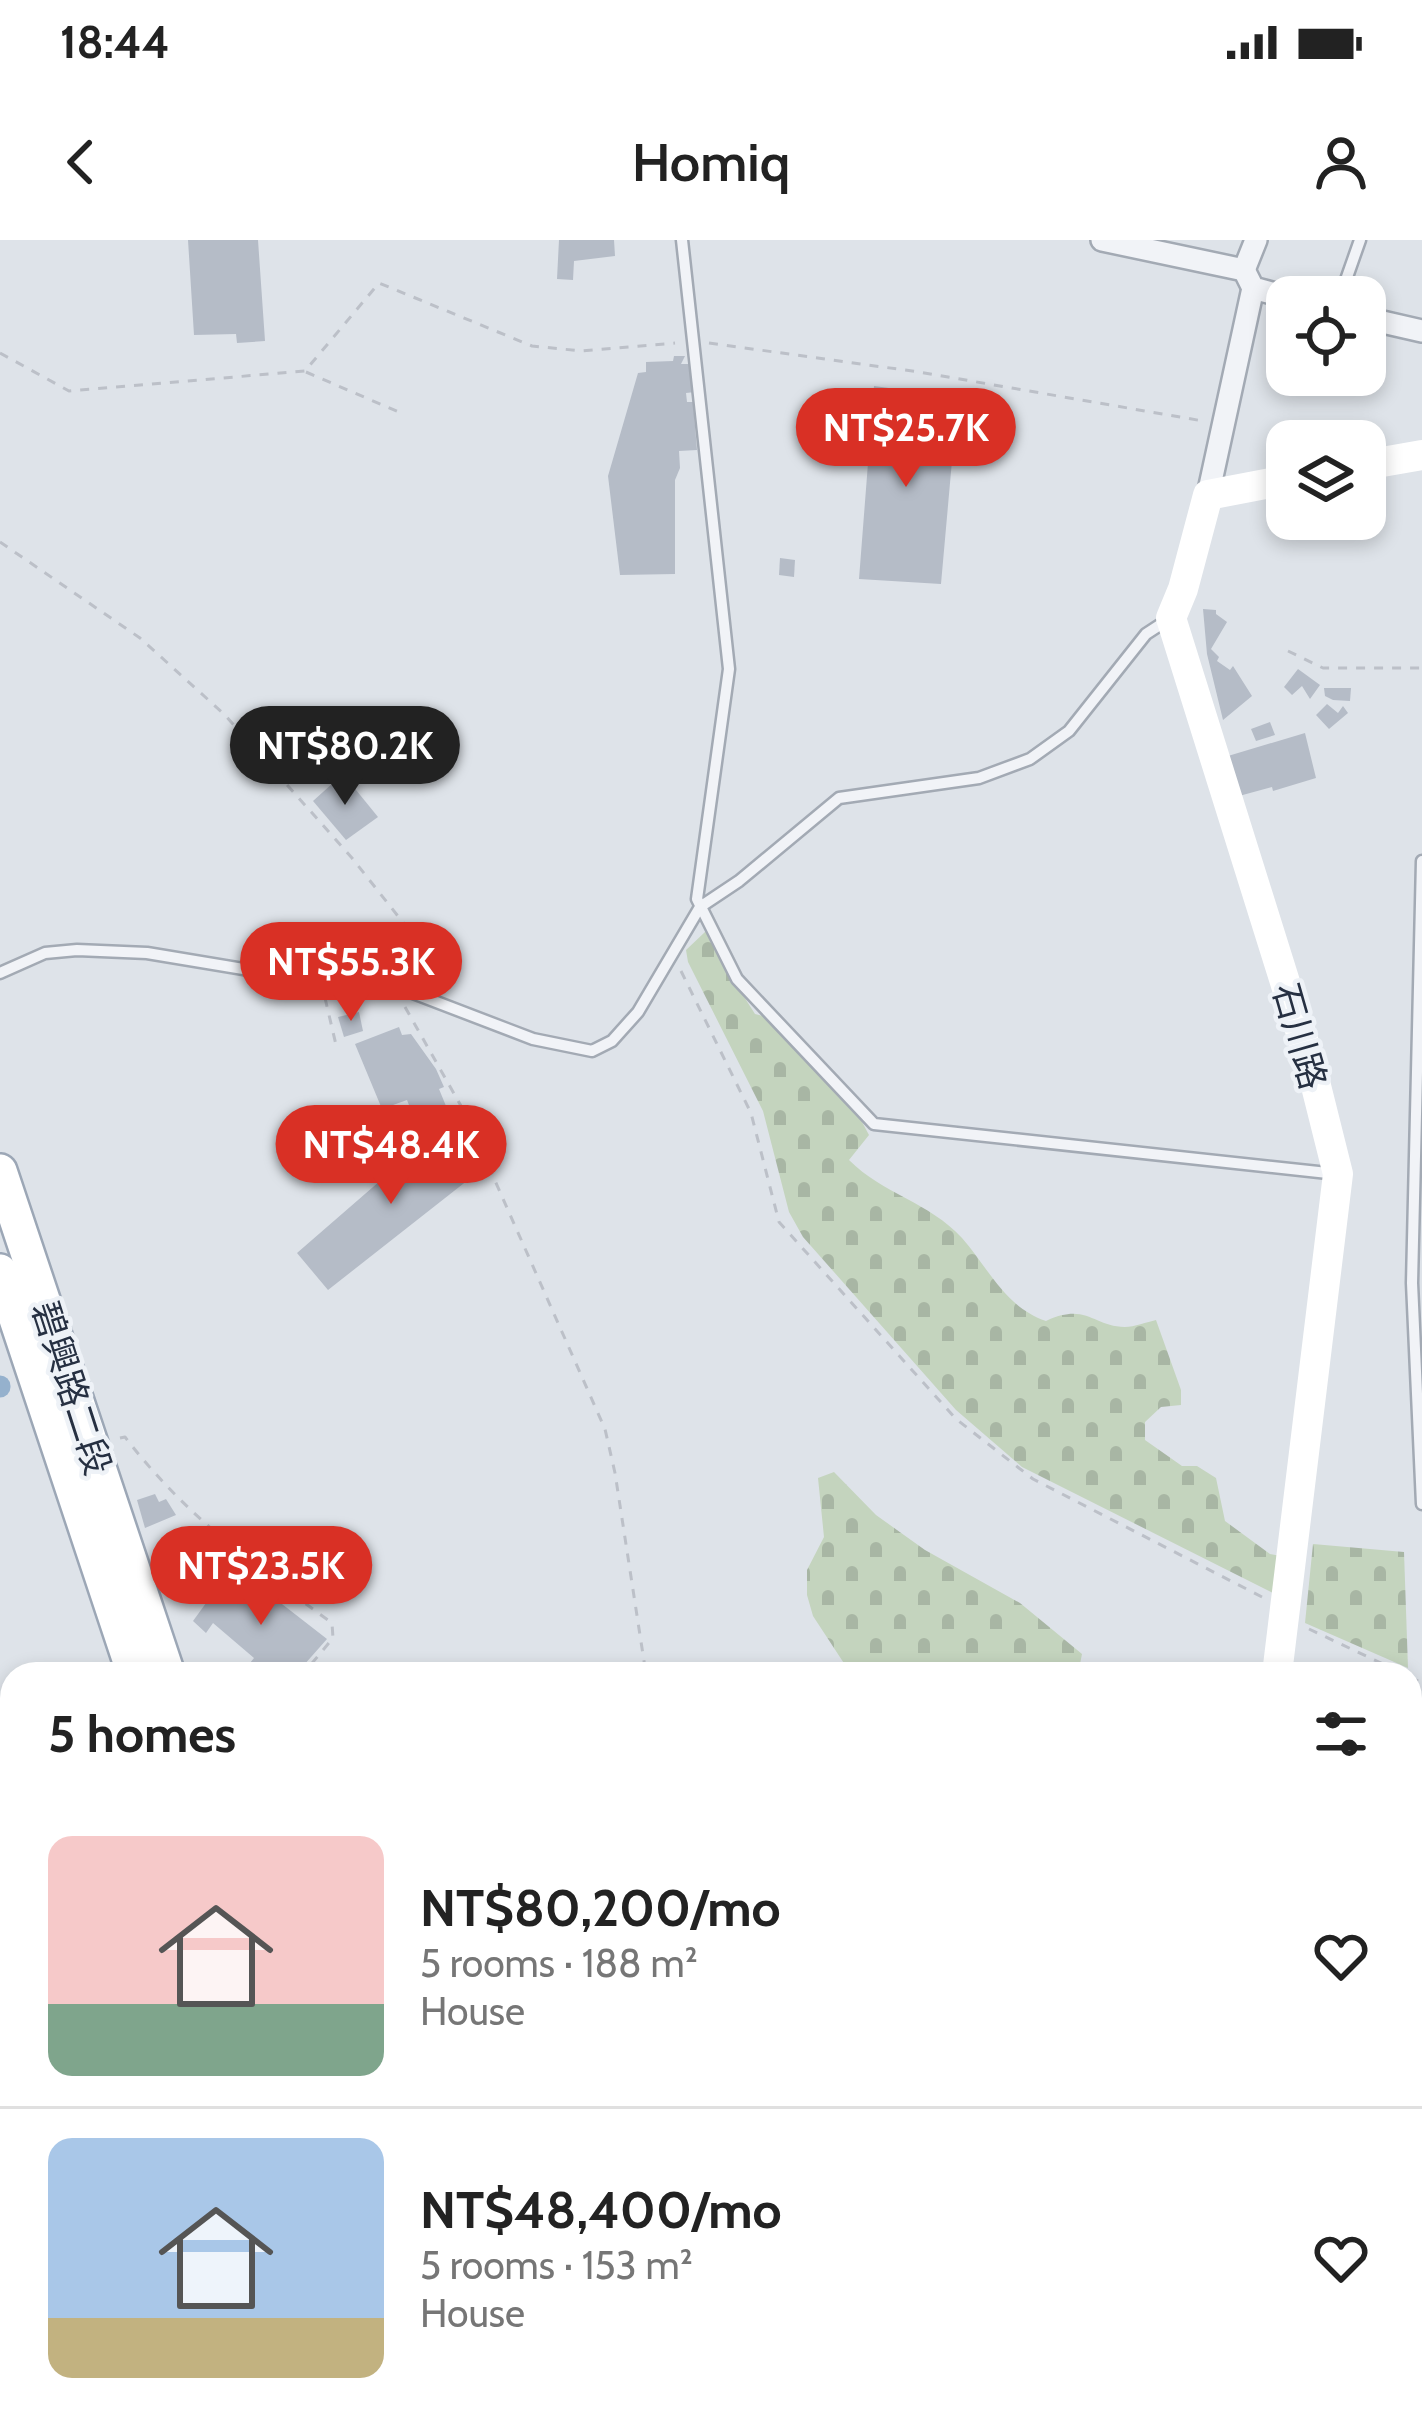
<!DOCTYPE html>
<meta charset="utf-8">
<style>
:root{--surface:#fff;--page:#f2f2f2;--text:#222;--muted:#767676;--line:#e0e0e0;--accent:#d93025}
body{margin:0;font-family:Cabin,"Noto Sans TC",sans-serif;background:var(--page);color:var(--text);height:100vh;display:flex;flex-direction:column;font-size:45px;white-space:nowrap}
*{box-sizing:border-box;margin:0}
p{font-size:39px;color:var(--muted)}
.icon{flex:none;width:66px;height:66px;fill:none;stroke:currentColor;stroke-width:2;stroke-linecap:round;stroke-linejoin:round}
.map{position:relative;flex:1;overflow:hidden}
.details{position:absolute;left:0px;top:1422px;width:1422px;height:771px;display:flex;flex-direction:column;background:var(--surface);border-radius:36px 36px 0 0;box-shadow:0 6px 18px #0003}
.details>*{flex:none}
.buttons{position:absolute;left:1266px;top:36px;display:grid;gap:24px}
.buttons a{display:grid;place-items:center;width:120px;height:120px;border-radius:24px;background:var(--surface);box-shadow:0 6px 18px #0003;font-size:60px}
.price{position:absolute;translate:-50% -102px;padding:0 27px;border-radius:42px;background:var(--accent);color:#fff;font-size:39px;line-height:78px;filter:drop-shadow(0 3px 6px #0008)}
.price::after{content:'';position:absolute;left:50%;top:72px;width:36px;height:27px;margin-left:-18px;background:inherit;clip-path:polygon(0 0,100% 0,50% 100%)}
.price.current{background:#222;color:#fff}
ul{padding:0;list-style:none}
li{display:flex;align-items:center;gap:36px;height:300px;padding:0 48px}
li+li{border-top:3px solid var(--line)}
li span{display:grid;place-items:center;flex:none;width:336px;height:240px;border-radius:24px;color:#555}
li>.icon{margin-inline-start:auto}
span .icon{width:144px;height:144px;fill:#fffc;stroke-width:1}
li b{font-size:51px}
h2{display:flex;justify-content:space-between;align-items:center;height:144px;padding:0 48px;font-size:51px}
.status{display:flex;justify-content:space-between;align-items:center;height:84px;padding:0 60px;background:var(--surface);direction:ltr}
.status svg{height:33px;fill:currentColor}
header{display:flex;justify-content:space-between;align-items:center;height:156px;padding:0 48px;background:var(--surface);font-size:54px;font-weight:600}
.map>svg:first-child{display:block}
.cemetery{fill:url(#cemetery-stones)}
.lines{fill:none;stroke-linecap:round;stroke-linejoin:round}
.stream{stroke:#95b1cd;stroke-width:6}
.canal{stroke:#95b1cd;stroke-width:21}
.building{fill:#b5bcc7}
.lane-casing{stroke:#a3aab4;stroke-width:15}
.street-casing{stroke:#a3aab4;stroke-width:26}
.primary-casing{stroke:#9ca7b6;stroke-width:38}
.path{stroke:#bcc0c8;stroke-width:3;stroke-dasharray:9 9;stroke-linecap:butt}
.lane{stroke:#f1f3f7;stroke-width:10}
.street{stroke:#f1f3f7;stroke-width:21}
.secondary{stroke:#fff;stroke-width:30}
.primary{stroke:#fff;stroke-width:33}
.labels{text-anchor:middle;stroke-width:9;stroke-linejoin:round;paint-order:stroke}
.street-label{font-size:36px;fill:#263042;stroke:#eef2f7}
</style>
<div class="status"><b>18:44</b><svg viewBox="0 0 49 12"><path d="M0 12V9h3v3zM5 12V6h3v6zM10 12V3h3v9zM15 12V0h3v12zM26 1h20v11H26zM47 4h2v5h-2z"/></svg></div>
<header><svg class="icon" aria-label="back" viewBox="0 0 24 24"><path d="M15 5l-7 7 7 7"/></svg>Homiq<svg class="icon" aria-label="person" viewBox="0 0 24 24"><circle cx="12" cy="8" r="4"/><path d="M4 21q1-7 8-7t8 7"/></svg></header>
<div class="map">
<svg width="1422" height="2191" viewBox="0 0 1422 2191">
<defs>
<pattern id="cemetery-stones" width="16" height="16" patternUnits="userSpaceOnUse" patternTransform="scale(3)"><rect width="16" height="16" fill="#c4d4be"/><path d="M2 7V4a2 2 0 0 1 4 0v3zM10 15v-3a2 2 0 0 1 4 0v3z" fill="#a8b6a4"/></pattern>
</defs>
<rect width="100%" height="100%" fill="#dee3e9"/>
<!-- cemetery -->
<g class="cemetery">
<path d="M705,692h5l17,38 28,44 16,4 26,32 57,57 15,28 -20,25c34,34 80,42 113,78 27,31 43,69 84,83 41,-19 47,6 79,6 9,0 22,-5 31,-7l25,70v15l-20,2 -16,15v18l37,26h15l19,12 9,43 45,33 16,3 -1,42 -263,-132 -66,-57 -153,-173 -14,-25 -26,-101 -75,-149 -2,-12z"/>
<path d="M834,1232l42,43 49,35 95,53 62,51 -4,20h-227l-38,-58 -6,-21v-25l17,-33 -6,-59z"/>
<path d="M1313,1304l91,8 4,116 -103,-45z"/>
</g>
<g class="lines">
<!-- stream -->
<path class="stream" d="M928,2181l2,10"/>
<!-- canal -->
<path class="canal" d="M0,1146v1"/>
</g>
<!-- building -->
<g class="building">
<path d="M188,0h70l7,101 -28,2 -1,-9 -42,1z"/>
<path d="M559,0h55l1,16 -41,5 -1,19 -16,-1z"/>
<path d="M674,116h11l-4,8h12l2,28 -9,1 1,9h6l4,48 -18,1 1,17 -5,12v94l-55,1 -12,-99 30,-103 8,-1v-10l27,-1z"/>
<path d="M874,146l44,6 -1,21 39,3 -15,168 -82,-5z"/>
<path d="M780,318l15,2 -1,17 -15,-2z"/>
<path d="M1203,369l13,1v4l11,8 -16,27 8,8 -2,4 13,9 3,-4 19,30 -29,24 -16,-66z"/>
<path d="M1298,429l22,16 -10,14 -8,-13 -10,9 -8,-8z"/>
<path d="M1324,448h27l-1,13 -17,-1 -8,-4z"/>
<path d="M1327,464l11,9 5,-7 5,7 -19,16 -13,-14z"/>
<path d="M1270,482l5,13 -19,6 -5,-12z"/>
<path d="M1305,493l11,45 -43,13 -1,-4 -33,9 -11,-40z"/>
<path d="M343,534l35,43 -32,23 -33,-39z"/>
<path d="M359,772l4,19 -19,6 -6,-20z"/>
<path d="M399,787l3,8 9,-1 25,35 8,18 -5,2 7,17 -32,12 -7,-18 -25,9 -27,-65z"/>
<path d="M461,886l21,43 -154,121 -31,-37 129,-112 6,7 9,-4v-5z"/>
<path d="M155,1254l4,8 7,-3 10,16 -31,13 -8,-28z"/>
<path d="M230,1330l5,3 -9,14 9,7 16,-14 76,59 -31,35h-41l-9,-6 8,-10 -41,-35 -7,10 -13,-12z"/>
</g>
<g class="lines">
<!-- lane casing -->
<g class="lane-casing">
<g id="lane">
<path d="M682,0l47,429 -32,230 40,80 137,145 463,50"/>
<path d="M1340,57l20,-57"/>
<path d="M1422,621l-10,422 10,221"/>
<path d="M0,733l45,-20 32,-3 70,3 169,28 76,4 141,54 59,12 20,-10 26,-29 62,-105 39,-26 100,-83 140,-20 51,-19 39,-28 77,-97 23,-15"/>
<path d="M0,1515l12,-3"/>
<path d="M1410,1994l12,1"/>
</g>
</g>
<!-- street casing -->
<g class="street-casing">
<g id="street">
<path d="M1102,0l142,30 9,18 34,9"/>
<path d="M1244,30l12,-30"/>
<path d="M1365,78l57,13"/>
<path d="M1208,255l45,-207"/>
</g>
</g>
<!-- primary casing -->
<g class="primary-casing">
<g id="primary">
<path d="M0,931l168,503"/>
<path d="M0,1031l134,403"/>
<path d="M384,2181l3,10"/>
<path d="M417,2181l3,10"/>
</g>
</g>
<!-- path -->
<g class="path">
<path d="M709,103l210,29 284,49"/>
<path d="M0,113l69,38 236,-20 74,-88 153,63 50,5 93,-8"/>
<path d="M306,132l95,41"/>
<path d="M0,302l140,96 85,77 127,143 53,67 8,25 2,29"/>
<path d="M1288,411l35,17h99"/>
<path d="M681,731l70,142 28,109 177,197 77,60 229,118"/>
<path d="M325,758l12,51"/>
<path d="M405,767l60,106 140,316 10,44 31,201"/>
<path d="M120,1198l5,-1c58,76 130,130 207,186l1,15 -30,36"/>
<path d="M1309,1389l95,45"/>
<path d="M1410,1437l12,6"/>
<path d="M0,1648l12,38"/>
<path d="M168,2181l4,10"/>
<path d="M646,2181l3,10"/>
<path d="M1206,2181l30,10"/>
<path d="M67,2191l31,-10"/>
<path d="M1296,2191l3,-10"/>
</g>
<!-- lane -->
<use href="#lane" class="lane"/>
<!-- street -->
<use href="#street" class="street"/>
<!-- secondary -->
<g class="secondary">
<path d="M1365,225l57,-10"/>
<path d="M1277,1434l61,-500 -28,-112 -139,-444 12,-29 25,-94 79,-15"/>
<path d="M1159,2181l1,10"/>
</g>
<!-- primary -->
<use href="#primary" class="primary"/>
</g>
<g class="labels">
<!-- street labels -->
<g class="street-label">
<text transform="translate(1300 796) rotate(74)" y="13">石川路</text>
<text transform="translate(72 1148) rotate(72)" y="13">碧興路二段</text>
</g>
</g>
</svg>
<div class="buttons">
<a><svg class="icon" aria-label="locate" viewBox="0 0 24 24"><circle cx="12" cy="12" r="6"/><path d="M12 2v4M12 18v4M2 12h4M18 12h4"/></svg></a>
<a><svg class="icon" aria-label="layers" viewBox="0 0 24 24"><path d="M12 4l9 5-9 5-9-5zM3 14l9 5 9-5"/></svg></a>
</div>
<b class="price" style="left:906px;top:250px">NT$25.7K</b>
<b class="price current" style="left:345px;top:568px">NT$80.2K</b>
<b class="price" style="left:351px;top:784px">NT$55.3K</b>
<b class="price" style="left:391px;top:967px">NT$48.4K</b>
<b class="price" style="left:261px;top:1388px">NT$23.5K</b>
<section class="details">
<h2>5 homes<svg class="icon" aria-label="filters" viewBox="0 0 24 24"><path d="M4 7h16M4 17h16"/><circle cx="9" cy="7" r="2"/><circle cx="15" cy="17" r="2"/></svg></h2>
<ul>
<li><span style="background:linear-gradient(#f6c9c9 70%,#7fa58c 0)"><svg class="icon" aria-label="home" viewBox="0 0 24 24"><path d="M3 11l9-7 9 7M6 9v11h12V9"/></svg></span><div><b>NT$80,200/mo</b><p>5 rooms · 188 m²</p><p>House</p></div><svg class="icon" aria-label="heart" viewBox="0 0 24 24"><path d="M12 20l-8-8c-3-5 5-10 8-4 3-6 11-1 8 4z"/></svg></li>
<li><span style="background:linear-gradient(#a9c7e8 75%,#c2b280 0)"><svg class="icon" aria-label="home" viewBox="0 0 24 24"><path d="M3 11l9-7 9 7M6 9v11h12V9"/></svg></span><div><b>NT$48,400/mo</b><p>5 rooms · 153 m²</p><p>House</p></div><svg class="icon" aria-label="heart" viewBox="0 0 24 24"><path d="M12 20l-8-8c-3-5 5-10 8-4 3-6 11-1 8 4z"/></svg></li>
</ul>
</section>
</div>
